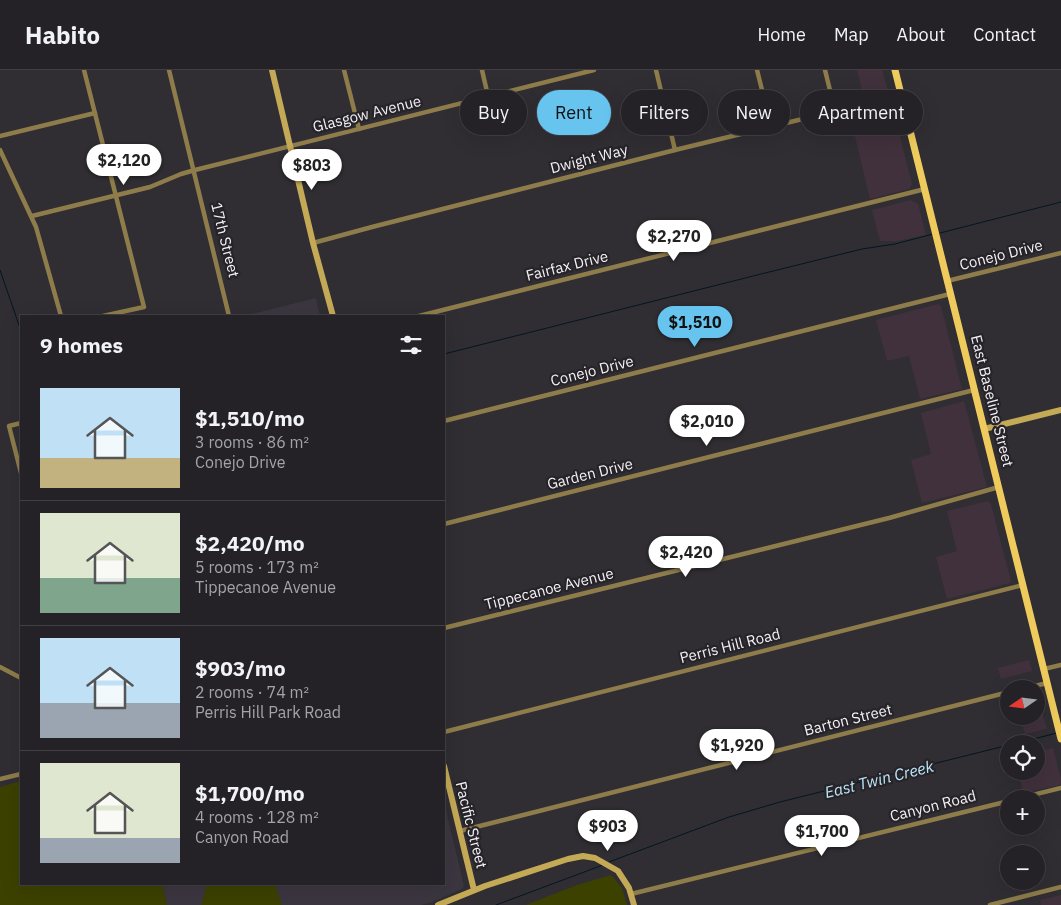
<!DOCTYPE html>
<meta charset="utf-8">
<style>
:root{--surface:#242226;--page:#302f32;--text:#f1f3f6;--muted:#a3a4a7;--line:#413f43;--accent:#67c4ef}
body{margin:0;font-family:"IBM Plex Sans",sans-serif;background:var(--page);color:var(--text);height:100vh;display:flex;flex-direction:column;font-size:19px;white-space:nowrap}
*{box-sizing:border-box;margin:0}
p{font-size:16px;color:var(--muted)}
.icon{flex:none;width:28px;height:28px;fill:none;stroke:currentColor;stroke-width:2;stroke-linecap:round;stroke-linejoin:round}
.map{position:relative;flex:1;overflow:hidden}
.sheet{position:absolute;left:20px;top:245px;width:425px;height:570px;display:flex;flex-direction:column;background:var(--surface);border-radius:0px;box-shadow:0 5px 20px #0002,0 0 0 1px var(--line)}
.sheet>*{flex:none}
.top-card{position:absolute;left:460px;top:20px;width:475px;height:45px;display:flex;gap:10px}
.needle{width:32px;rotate:256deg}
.tools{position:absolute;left:1000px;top:610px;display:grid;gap:10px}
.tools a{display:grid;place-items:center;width:45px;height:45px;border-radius:50%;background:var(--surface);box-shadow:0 5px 20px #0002,0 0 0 1px var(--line);font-size:25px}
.price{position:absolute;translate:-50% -42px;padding:0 11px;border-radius:18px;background:#fff;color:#222;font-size:16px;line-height:32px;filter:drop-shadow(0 1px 2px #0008)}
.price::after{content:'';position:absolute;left:50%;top:30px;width:15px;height:11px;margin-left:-8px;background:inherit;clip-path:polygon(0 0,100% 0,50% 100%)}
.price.current{background:var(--accent);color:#111}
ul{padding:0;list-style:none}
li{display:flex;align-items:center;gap:15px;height:125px;padding:0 20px}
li+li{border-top:1px solid var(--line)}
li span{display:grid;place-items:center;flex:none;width:140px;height:100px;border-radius:0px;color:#555}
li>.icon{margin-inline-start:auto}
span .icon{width:60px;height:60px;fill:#fffc;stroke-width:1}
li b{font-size:21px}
h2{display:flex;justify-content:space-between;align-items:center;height:60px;padding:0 20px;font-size:21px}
.chip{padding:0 18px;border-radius:22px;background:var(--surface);box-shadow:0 5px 20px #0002,0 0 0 1px var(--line);font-size:18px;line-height:45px}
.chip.current{background:var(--accent);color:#111}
header{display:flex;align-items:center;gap:30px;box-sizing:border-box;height:70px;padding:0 25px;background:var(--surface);border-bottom:1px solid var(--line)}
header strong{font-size:24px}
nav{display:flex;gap:28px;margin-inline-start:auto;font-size:18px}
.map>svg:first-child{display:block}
.commercial{fill:#41313d}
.built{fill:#3b3640}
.green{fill:#3c4100}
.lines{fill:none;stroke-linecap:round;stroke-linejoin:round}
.stream{stroke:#001721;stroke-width:1}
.street{stroke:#8e7d4b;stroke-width:4.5}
.secondary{stroke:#c4a956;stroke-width:6}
.primary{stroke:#eecb5c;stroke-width:7}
.labels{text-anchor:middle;stroke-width:4.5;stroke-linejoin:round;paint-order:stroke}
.street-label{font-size:15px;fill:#f3f1f4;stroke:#262429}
.water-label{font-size:16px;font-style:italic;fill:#bde8fb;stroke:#262429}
</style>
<header>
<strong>Habito</strong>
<nav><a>Home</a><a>Map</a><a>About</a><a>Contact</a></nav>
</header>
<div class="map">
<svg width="1061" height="835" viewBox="0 0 1061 835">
<rect width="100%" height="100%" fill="#302e32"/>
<!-- commercial -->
<g class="commercial">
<path d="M857,0h25l7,25 -24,6z"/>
<path d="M892,35l20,79 -3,5 -39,10 -20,-83z"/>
<path d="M911,130l7,4 8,31 -30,6h-16l-8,-31z"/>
<path d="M938,234l3,2 21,83 -42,10 -11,-43 -22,5 -11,-41z"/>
<path d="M964,331l23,86 -65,16 -11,-43 20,-6 -10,-41z"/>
<path d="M988,431l3,3 20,77 -1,2 -63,16 -11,-42 21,-6 -10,-40z"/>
<path d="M1029,590l3,11 -31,8 -3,-11z"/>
<path d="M1036,623l11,36 -22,5 -5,-18h16z"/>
<path d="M1053,678l8,31 -1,6 -37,8 -5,-22h18v-19z"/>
<path d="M1061,825v10h-20l-1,-5z"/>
</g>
<!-- built -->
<g class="built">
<path d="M316,228l4,18h-76z"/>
<path d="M444,732l20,84 -2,3 -30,13 -11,3h-254l-5,-21h282z"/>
</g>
<!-- green -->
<g class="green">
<path d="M21,711v103h141l5,21h-167v-118z"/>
<path d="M611,805l11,13 5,17h-101l51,-20z"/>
<path d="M207,814h68l7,21h-81z"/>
</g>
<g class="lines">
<!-- stream -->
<g class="stream">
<path d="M940,163l121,-31"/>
<path d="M0,200l21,61"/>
<path d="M444,284l317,-80 101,-25 33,-5 38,-10"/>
<path d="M1014,674l43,-11"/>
<path d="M609,792l120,-45 51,-15 229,-57"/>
<path d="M496,835l107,-40"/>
</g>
<!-- street -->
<g class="street">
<path d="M84,0l60,237 -41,9"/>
<path d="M169,0l60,246"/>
<path d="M344,0l15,59"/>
<path d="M482,0l6,26"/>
<path d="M656,0l19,80"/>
<path d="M757,0l14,56"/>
<path d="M825,0l10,41"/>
<path d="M0,66l95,-23"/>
<path d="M0,80l36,77 25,89"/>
<path d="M32,146l118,-29 31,-13 14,-4 399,-100"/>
<path d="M313,173l59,-16 303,-77 226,-55"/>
<path d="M947,211l114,-28"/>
<path d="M419,246l506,-127"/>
<path d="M444,351l506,-127"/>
<path d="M21,353l-12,3 12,47"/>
<path d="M444,454l530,-134"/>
<path d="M444,558l445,-110 110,-31"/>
<path d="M0,597l21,11"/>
<path d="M1044,599l17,-4"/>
<path d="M1023,619l24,-6"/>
<path d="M444,662l579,-147"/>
<path d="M0,709l21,-5"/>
<path d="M1016,729l45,-11"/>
<path d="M460,761l549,-139"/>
<path d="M631,824l378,-93"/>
<path d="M990,835l71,-18"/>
</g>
<!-- secondary -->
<g class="secondary">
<path d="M272,0l41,173 20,73"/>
<path d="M984,359l77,-19"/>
<path d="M444,696l30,124"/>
<path d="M438,835l47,-19 83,-27 15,-3 12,2 23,13 11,17 5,17"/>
</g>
<!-- primary -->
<path class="primary" d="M895,0l166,669"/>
</g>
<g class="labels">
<!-- street labels -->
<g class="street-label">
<text transform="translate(367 44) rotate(-14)" y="5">Glasgow Avenue</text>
<text transform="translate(589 89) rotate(-14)" y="5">Dwight Way</text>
<text transform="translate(225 170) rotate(76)" y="5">17th Street</text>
<text transform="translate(1001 185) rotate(-14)" y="5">Conejo Drive</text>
<text transform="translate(567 196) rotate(-14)" y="5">Fairfax Drive</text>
<text transform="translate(592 301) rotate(-14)" y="5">Conejo Drive</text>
<text transform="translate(992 331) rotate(76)" y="5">East Baseline Street</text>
<text transform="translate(590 404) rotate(-14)" y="5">Garden Drive</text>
<text transform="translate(549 519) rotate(-14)" y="5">Tippecanoe Avenue</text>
<text transform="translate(730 576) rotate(-14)" y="5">Perris Hill Road</text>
<text transform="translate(848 650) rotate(-14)" y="5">Barton Street</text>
<text transform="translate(933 736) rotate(-14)" y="5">Canyon Road</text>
<text transform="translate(471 755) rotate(76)" y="5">Pacific Street</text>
</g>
<!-- water labels -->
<g class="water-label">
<text transform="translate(879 709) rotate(-14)" y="6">East Twin Creek</text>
</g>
</g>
</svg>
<div class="tools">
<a><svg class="needle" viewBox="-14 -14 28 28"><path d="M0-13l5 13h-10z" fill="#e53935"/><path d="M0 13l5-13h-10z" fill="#a3a4a7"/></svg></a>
<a><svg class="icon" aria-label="locate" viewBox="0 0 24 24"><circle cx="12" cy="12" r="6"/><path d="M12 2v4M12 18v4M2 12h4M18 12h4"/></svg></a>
<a>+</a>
<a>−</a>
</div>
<b class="price" style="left:124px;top:116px">$2,120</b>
<b class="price" style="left:312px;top:121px">$803</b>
<b class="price" style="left:674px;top:192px">$2,270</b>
<b class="price current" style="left:695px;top:278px">$1,510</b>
<b class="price" style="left:707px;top:377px">$2,010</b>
<b class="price" style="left:686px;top:508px">$2,420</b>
<b class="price" style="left:737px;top:701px">$1,920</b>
<b class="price" style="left:608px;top:782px">$903</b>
<b class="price" style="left:822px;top:787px">$1,700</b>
<div class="top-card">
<a class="chip">Buy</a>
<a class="chip current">Rent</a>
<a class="chip">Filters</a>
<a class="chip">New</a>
<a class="chip">Apartment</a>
</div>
<section class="sheet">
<h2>9 homes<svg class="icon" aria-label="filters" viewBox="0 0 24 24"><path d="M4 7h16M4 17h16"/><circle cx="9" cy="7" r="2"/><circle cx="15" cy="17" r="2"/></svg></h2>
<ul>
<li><span style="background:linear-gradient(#bfe0f5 70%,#c2b280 0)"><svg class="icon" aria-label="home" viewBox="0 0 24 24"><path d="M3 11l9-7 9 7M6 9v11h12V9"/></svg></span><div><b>$1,510/mo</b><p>3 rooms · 86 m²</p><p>Conejo Drive</p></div></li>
<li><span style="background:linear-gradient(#dfe7d0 65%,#7fa58c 0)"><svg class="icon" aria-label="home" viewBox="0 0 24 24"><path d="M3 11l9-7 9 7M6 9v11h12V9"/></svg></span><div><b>$2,420/mo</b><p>5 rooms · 173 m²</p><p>Tippecanoe Avenue</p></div></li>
<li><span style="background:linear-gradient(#bfe0f5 65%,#9aa5b1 0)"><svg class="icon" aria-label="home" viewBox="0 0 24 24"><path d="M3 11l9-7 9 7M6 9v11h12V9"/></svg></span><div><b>$903/mo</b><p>2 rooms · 74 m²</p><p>Perris Hill Park Road</p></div></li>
<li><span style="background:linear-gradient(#dfe7d0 75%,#9aa5b1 0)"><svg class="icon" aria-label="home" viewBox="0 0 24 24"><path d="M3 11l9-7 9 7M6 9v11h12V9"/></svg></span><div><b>$1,700/mo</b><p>4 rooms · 128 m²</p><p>Canyon Road</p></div></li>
</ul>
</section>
</div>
